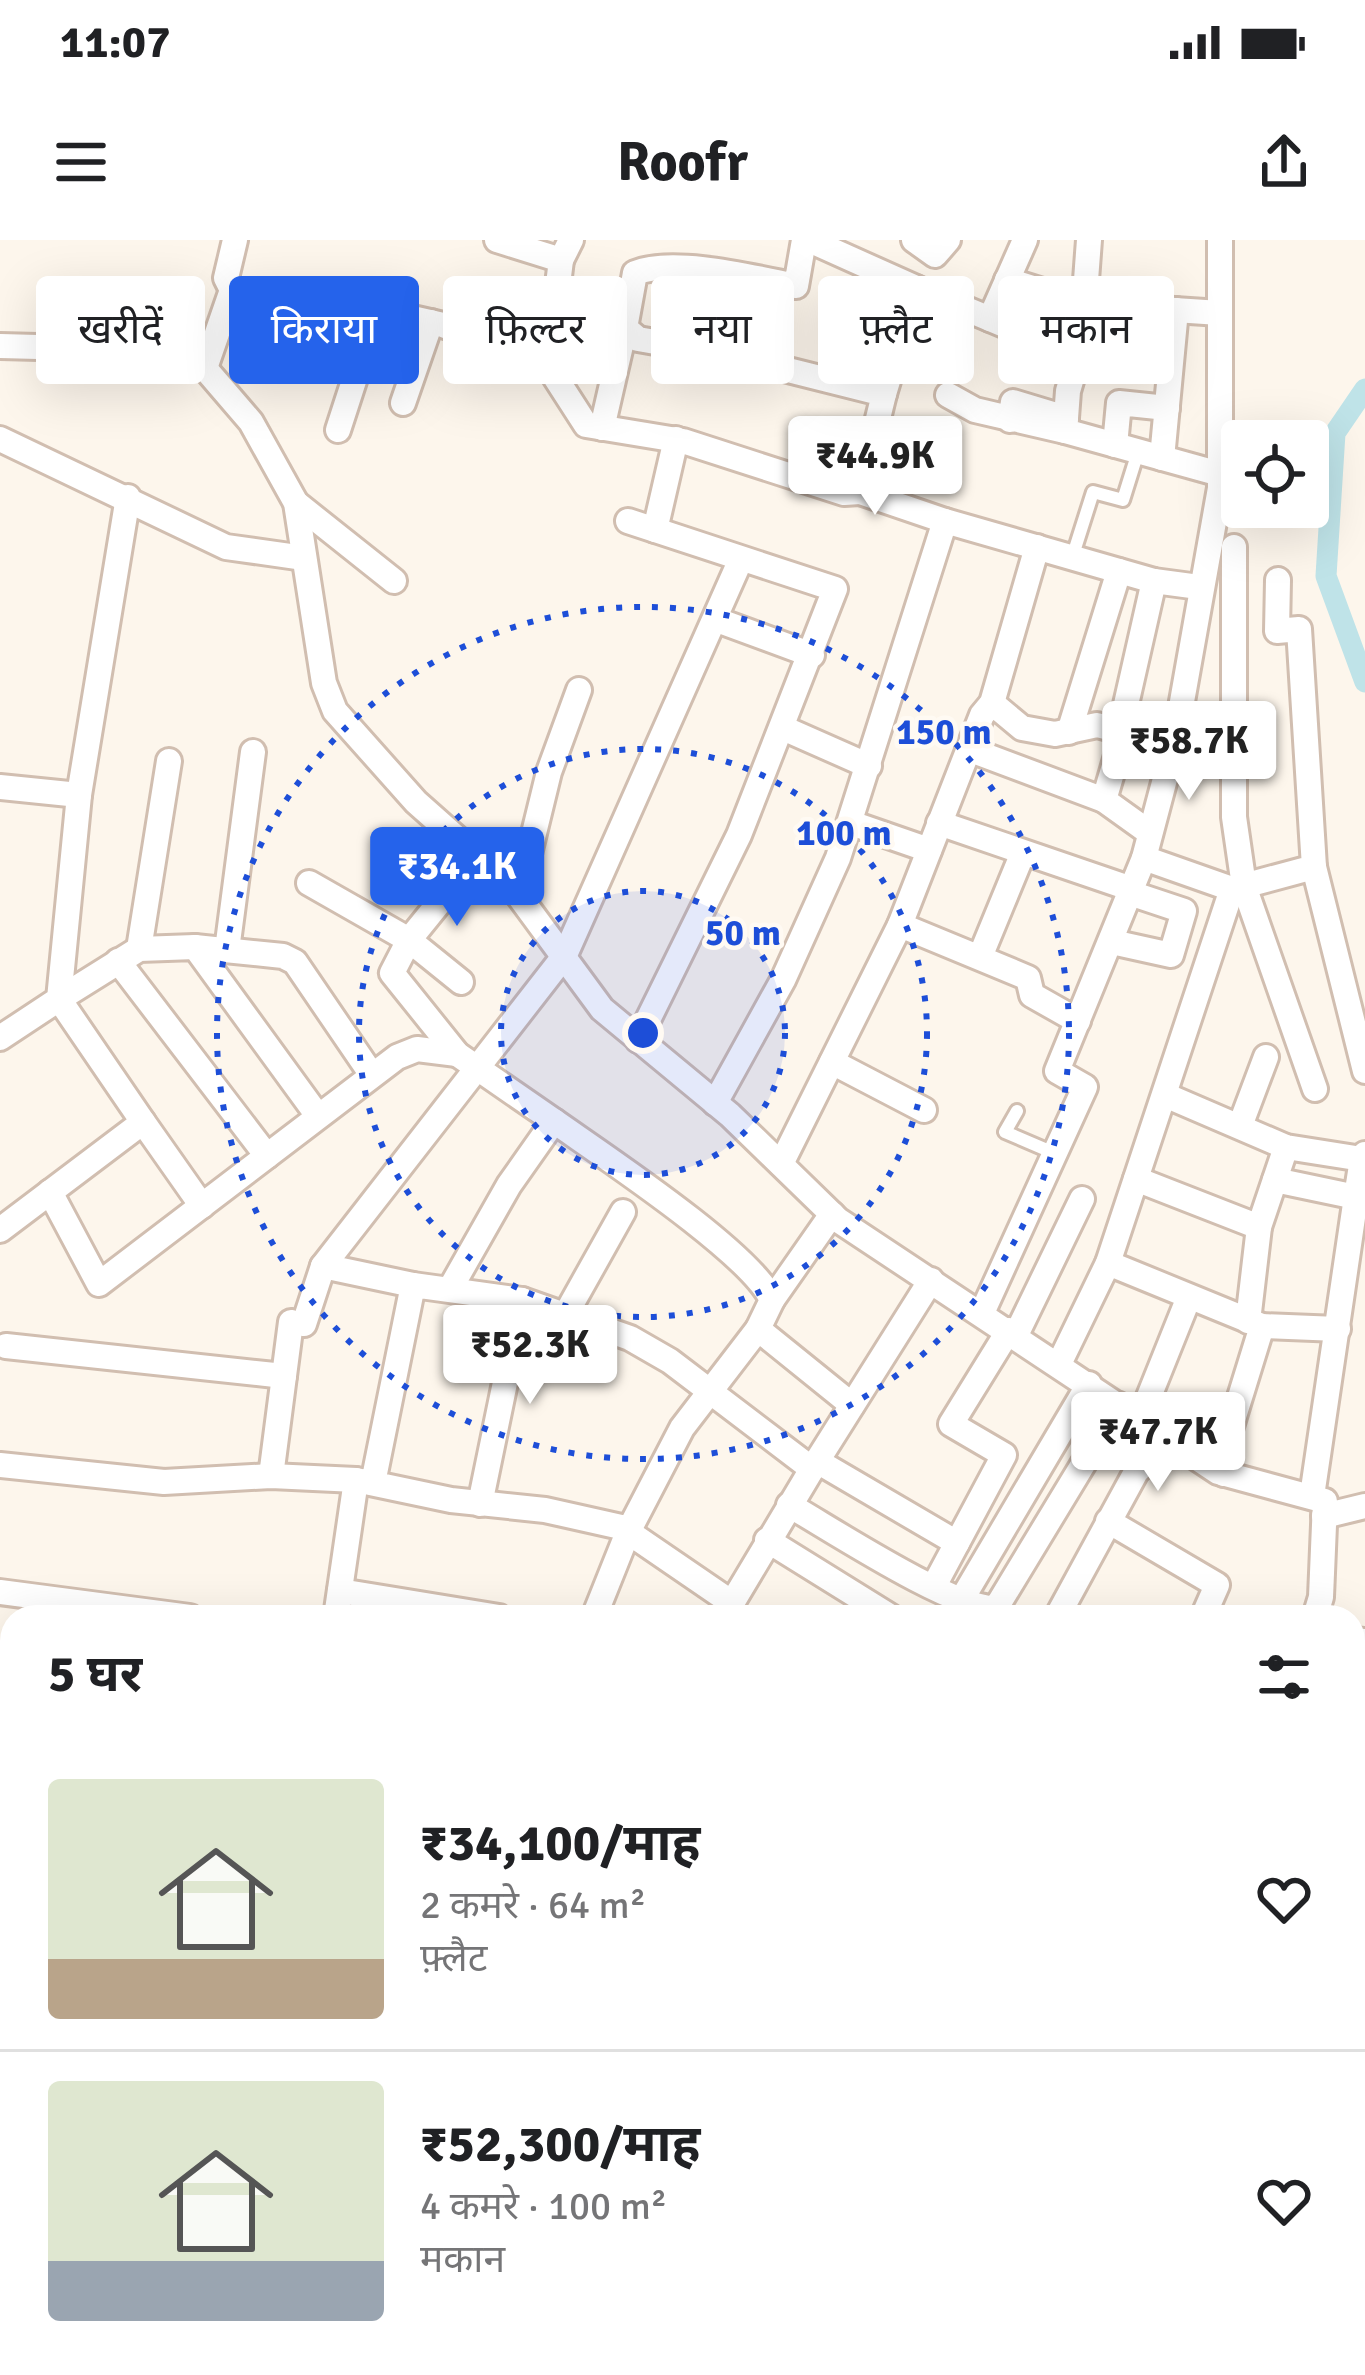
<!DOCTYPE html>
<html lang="hi">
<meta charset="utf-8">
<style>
:root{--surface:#fff;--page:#f2f2f2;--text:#202124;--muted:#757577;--line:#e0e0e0;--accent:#2563eb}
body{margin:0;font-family:Signika,"Noto Sans Devanagari",sans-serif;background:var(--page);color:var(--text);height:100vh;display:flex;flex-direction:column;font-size:45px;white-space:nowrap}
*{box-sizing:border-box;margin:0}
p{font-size:39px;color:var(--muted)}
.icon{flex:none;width:66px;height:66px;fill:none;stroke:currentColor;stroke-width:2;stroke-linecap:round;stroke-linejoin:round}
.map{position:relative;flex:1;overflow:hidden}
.details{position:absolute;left:0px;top:1365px;width:1365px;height:771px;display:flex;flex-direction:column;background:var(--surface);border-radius:36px 36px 0 0;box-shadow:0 12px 48px #0002}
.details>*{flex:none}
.guide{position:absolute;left:36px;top:36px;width:1293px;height:108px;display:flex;gap:24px}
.tools{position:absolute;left:1221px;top:180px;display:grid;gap:24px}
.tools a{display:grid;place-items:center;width:108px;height:108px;border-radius:12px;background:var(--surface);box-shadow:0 12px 48px #0002;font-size:60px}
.price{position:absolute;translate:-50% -102px;padding:0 27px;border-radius:12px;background:#fff;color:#222;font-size:39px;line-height:78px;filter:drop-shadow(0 3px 6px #0008)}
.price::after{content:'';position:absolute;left:50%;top:72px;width:36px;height:27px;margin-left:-18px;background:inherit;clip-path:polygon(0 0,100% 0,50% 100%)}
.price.on{background:var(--accent);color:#fff}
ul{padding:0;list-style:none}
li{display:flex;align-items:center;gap:36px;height:300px;padding:0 48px}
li+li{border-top:3px solid var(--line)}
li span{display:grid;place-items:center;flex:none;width:336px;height:240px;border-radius:12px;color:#555}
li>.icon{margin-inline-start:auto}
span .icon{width:144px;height:144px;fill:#fffc;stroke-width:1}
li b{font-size:51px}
h2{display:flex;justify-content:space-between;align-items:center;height:144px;padding:0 48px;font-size:51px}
.pill{padding:0 42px;border-radius:12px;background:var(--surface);box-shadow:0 12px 48px #0002;font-size:42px;line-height:108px}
.pill.on{background:var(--accent);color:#fff}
.status{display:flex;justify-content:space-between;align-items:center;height:84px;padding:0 60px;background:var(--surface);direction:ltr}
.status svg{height:33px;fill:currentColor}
header{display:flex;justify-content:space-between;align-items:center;height:156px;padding:0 48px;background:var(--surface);font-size:54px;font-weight:800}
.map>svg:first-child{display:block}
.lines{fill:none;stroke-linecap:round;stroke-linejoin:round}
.canal{stroke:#bfe3e8;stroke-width:21}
.service-casing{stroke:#d1beb0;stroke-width:18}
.minor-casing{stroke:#d1beb0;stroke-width:30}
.service{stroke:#fff;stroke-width:12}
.minor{stroke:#fff;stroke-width:24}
.ring{fill:none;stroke:#1d4ed8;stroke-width:6;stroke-dasharray:6 12}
.centre{fill:#1d4ed8;stroke:#fffaf3;stroke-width:6}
.ring-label{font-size:36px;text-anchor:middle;font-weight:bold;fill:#1d4ed8;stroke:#fffaf3;stroke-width:9;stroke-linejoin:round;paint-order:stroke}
</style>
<div class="status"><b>11:07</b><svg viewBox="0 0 49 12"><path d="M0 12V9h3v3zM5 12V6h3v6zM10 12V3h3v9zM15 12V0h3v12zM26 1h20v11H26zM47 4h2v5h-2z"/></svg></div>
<header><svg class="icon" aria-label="menu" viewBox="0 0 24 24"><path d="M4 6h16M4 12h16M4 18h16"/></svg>Roofr<svg class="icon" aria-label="share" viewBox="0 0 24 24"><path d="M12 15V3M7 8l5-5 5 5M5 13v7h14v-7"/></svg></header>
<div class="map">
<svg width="1365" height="2135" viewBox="0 0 1365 2135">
<rect width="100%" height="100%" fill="#fdf6ec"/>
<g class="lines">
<!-- canal -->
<path class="canal" d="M1365,149l-30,44 -9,143 39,106"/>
<!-- service casing -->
<g class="service-casing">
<g id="service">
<path d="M1072,318l21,-66 30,8 15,-48"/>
<path d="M1017,871l-12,21 49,21"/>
</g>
</g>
<!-- minor casing -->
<g class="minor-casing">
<g id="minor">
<path d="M497,0l64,20 10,-20"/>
<path d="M809,0l107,48 -32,106"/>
<path d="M914,0l21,15 13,-15"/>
<path d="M1089,0l-8,107 -13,44 -3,40 155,43"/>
<path d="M1007,40l77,24 136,9"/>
<path d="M916,48l122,51 21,-43"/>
<path d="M232,50l-6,-12 9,-38"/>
<path d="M990,79l35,-79"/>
<path d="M0,106l190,5 61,71 45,81 28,180 11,28 81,91 97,86 89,121 128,106 108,105 380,252 107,29 -4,96 -6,20"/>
<path d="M548,126l38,59 97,16 161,52 16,-1 24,-98 -160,-40 -86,-15 -13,-11 10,-55c38,-16 121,5 161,13l8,-46"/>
<path d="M205,128l27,-78 114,13 97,22 105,41 13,-106"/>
<path d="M948,155l27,15 90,21"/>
<path d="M403,163l28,-81"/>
<path d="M1010,180l3,-18 53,16"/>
<path d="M602,188l23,-100"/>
<path d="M338,190l39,-120"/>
<path d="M0,199l226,108 78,11"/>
<path d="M1115,205l4,-42 48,5"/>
<path d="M1162,218l14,-148"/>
<path d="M296,263l98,78"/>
<path d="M628,281l207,68 -96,246 -101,205"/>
<path d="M945,281l209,60 45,6"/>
<path d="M655,290l21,-91"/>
<path d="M1234,307v270l10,69 71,203"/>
<path d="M717,380l95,35"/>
<path d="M992,463l30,25 33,6 42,-9 77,20 57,5"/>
<path d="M783,488l86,38"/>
<path d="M1120,491l34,-150"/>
<path d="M1069,492l50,-161"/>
<path d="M968,509l136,51 46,33"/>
<path d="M0,547l79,8"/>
<path d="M1104,560l20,-68"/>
<path d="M851,583l78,27"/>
<path d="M939,583l193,66"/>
<path d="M477,616l-68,84 -17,33 65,81 97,67"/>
<path d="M1144,618l88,31"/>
<path d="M1314,627l51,204"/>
<path d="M309,643l100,57 52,42"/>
<path d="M513,648l13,-22 23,-94 30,-82"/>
<path d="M900,685l128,53 4,17 46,26"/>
<path d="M1112,702l59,13 13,-44 -54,-18"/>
<path d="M195,707l88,9 12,6 77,113"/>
<path d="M139,709l30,-188"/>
<path d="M227,710l26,-198"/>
<path d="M980,717l42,-102"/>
<path d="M118,721l149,195"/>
<path d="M0,798l59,-39 20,-204 49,-298"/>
<path d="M832,822l92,48"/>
<path d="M1165,855l121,52 76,12 3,-5"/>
<path d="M715,863l68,-123 55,-122 107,-337 -85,-29"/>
<path d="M143,882l59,84"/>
<path d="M1240,886l26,-69"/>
<path d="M781,924l119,-239 82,-210 10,-12 45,-156"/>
<path d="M1136,939l123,48 27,-80"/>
<path d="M1275,940l81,17 6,-38"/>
<path d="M50,952l49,92 298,-227 20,-8 40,5"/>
<path d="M0,990l143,-108 -84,-123 80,-50 56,-2 123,169"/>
<path d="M1108,1023l154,63 76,3"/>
<path d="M323,1026l90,19"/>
<path d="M450,1049l59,-104 45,-64c48,34 197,132 218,179l-14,29"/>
<path d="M772,1060l60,-86"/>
<path d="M567,1072l56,-100"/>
<path d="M982,1073l103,-226 -28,-16 87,-213 31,-117 45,-253v-248"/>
<path d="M1248,1081l11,-94"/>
<path d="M304,1084l19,-58 242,-311 176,-396"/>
<path d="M1016,1095l66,-136"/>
<path d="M6,1106l278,30"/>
<path d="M1059,1124l49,-101 124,-374 82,-22 -15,-238 -22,2 1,-51"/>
<path d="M1140,1179l49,-122"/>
<path d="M817,1221l140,82"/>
<path d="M0,1225l164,17 107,-6 85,4 95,20 94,10 76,17 111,76 80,-134 -142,-108 -40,-23 -108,-38 -109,-15 -40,198"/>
<path d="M812,1229l119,-189"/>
<path d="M1224,1234l4,-38 34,-110"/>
<path d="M271,1236l20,-154"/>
<path d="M1312,1256l44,-299 9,8"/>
<path d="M480,1264l42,-204"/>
<path d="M789,1265c42,24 165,105 207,103l123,-203"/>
<path d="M1324,1276l41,-10"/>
<path d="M1108,1281l109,64 -14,32"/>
<path d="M767,1300l124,77"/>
<path d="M934,1346l70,-131 -53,-31 58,-94"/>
<path d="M340,1351l159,26"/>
<path d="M0,1352l190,25"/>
<path d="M962,1359l127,-215"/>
<path d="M336,1377l20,-137"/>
<path d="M594,1377l34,-85 54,-104 76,-99 94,76"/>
<path d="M1057,1377l79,-145 35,-34"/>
<path d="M1353,1400l12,1"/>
<path d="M1353,1510l12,5"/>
<path d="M0,1709l12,3"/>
<path d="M1355,1709l10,5"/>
<path d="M1353,1779l12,2"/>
<path d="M0,1839l12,3"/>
<path d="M0,1980l12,2"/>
<path d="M0,2094l12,1"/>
<path d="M205,2124l29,11"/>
<path d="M35,2135l1,-11"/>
<path d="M254,2135l7,-11"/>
<path d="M426,2135l6,-11"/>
<path d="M998,2135l8,-11"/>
</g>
</g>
<!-- service -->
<use href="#service" class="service"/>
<!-- minor -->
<use href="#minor" class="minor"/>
</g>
<!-- distance rings -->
<circle cx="643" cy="793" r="142" fill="#1d4ed8" fill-opacity=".12"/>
<g class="ring">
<circle cx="643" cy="793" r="142"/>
<circle cx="643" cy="793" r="284"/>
<circle cx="643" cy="793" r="426"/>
</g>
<circle cx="643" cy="793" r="18" class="centre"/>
<g class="ring-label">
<text x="944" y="504">150 m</text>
<text x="844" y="605">100 m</text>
<text x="743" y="705">50 m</text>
</g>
</svg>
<div class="tools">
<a><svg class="icon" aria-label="locate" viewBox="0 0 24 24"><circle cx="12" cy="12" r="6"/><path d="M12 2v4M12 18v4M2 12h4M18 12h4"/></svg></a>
</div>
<b class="price" style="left:875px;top:278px">₹44.9K</b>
<b class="price" style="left:1189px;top:563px">₹58.7K</b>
<b class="price on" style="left:457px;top:689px">₹34.1K</b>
<b class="price" style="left:530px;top:1167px">₹52.3K</b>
<b class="price" style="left:1158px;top:1254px">₹47.7K</b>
<div class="guide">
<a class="pill">खरीदें</a>
<a class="pill on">किराया</a>
<a class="pill">फ़िल्टर</a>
<a class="pill">नया</a>
<a class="pill">फ़्लैट</a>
<a class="pill">मकान</a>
</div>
<section class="details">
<h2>5 घर<svg class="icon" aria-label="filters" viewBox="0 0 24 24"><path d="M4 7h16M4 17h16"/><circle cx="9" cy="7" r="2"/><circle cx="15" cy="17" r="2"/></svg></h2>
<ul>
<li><span style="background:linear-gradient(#dfe7d0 75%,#b9a48a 0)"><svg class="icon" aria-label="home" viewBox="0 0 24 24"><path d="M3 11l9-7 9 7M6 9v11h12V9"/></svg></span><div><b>₹34,100/माह</b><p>2 कमरे · 64 m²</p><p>फ़्लैट</p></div><svg class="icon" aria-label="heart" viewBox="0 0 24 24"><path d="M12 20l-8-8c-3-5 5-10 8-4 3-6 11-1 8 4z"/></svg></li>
<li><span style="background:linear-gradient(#dfe7d0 75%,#9aa5b1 0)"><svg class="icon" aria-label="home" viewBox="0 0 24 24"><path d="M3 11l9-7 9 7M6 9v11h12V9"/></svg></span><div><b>₹52,300/माह</b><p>4 कमरे · 100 m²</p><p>मकान</p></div><svg class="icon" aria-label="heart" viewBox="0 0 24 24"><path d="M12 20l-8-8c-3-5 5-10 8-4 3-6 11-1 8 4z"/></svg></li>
</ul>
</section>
</div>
